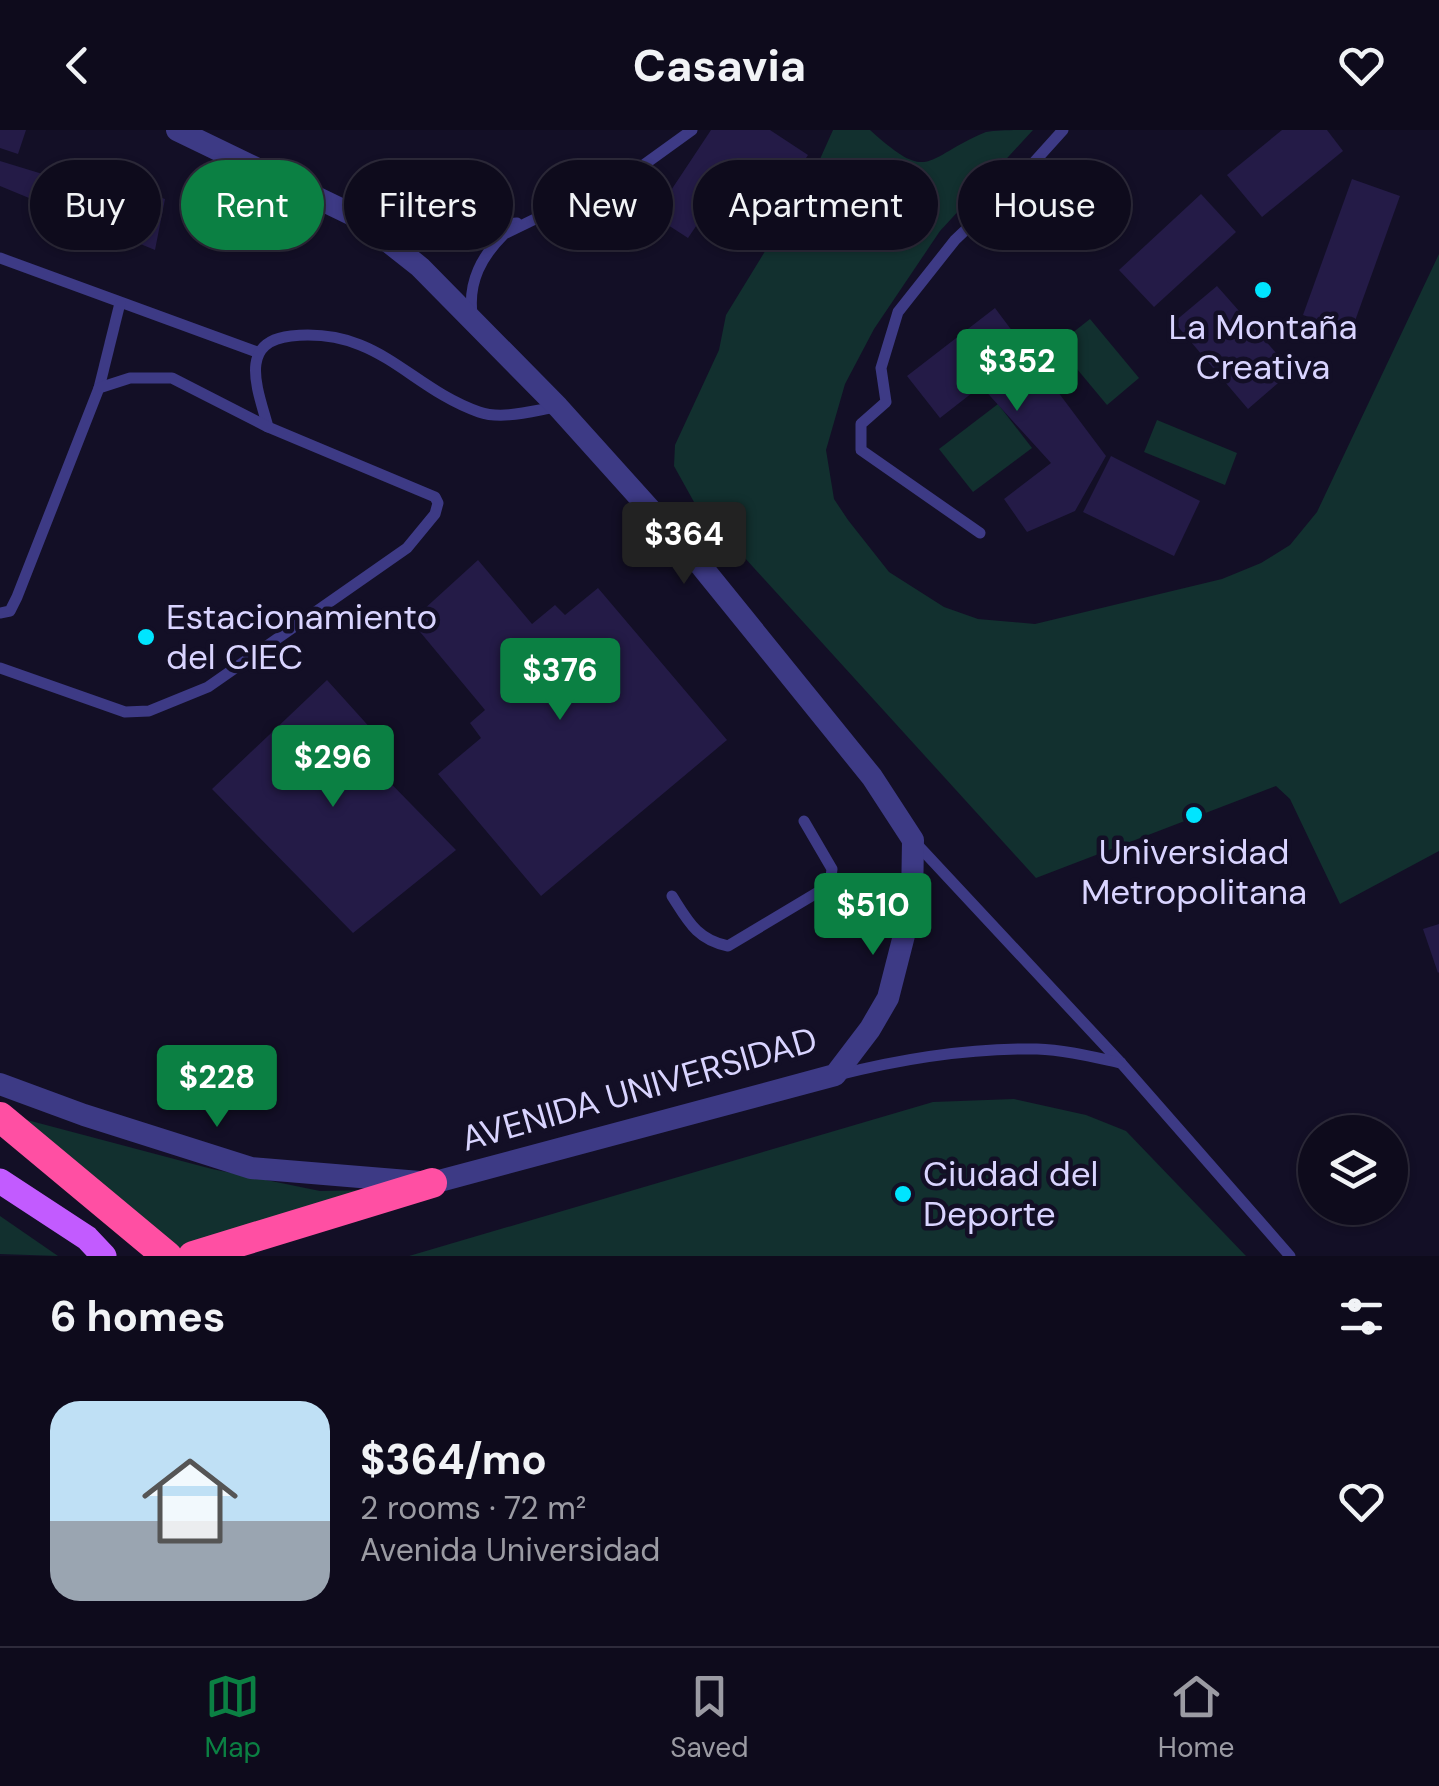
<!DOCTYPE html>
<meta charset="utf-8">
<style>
:root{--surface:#0e0b1c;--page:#1c1929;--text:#f1f3f6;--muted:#9b9ba3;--line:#2e2b3b;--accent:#0b8043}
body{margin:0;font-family:"DM Sans",sans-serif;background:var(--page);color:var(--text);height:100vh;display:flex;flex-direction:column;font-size:38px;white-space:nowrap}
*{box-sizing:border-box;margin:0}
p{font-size:32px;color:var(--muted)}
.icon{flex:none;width:55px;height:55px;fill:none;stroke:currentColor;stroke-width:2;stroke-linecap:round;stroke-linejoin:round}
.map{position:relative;height:1126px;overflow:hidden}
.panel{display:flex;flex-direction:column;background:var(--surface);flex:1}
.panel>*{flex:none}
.banner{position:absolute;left:30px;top:30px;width:1380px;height:90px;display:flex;gap:20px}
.controls{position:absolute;left:1298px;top:985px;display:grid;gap:20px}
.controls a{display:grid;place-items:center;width:110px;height:110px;border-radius:50%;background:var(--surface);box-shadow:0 2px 8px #0004,0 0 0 2px var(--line);font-size:50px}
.price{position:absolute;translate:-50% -85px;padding:0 22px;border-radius:10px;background:var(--accent);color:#fff;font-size:32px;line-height:65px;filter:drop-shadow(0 2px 5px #0008)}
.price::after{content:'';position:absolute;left:50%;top:60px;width:30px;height:22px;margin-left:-15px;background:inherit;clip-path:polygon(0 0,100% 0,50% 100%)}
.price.active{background:#222;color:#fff}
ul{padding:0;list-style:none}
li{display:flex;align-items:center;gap:30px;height:250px;padding:0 50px}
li+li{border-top:2px solid var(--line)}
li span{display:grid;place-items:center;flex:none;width:280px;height:200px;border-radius:30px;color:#555}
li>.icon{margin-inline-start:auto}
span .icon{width:120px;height:120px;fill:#fffc;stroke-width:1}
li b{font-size:42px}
h2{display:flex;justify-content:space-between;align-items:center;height:120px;padding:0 50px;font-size:42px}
.chip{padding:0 35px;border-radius:45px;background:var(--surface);box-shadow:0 2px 8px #0004,0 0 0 2px var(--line);font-size:35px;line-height:90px}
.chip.active{background:var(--accent);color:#fff}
header{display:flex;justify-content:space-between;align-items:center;height:130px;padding:0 50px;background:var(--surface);font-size:45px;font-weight:700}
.menu{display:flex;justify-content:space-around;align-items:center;height:140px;border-top:2px solid var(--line);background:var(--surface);font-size:28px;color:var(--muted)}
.menu a{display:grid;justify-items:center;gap:5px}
.menu .active{color:var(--accent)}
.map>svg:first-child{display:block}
.green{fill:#12302f}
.building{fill:#241b47}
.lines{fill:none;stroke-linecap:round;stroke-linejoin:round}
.lane{stroke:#3d3a85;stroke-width:11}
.street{stroke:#3d3a85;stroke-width:22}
.primary{stroke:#c25bff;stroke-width:25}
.highway{stroke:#ff4fa3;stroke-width:30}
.poi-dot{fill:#00e5ff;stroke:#130f26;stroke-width:4}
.labels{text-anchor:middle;stroke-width:9;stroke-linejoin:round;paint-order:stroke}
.poi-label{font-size:35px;fill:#d9d4ff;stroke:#130f26}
.street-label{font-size:35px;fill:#d9d4ff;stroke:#130f26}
</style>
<header><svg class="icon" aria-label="back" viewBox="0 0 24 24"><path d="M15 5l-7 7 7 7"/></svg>Casavia<svg class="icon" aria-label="heart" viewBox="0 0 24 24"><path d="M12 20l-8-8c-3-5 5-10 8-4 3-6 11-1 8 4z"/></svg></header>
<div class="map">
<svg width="1439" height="1126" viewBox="0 0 1439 1126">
<rect width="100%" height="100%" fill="#130f26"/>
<!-- green -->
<g class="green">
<path d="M833,0h37c61,55 53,28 116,2 13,-2 33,-2 47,-2l-93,101 -66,98 -29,55 -19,66 8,49 14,21 41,52 55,35 34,12 57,5 187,-45 39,-16 29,-18 27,-33 122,-258v597l-99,53 -50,-105 -14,-13 -240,92 -342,-376 -20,-36 1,-21 44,-95 7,-35 90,-147z"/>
<path d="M1090,189l49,59 -32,27 -50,-60z"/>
<path d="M998,274l34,44 -59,44 -34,-43z"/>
<path d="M1157,290l80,33 -12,32 -81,-33z"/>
<path d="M1014,969l72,16 40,16 120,125h-837l524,-154z"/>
<path d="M12,986l200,53 108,22 114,-2 -257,63z"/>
<path d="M0,1086l58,40 -58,-2z"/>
</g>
<!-- building -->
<g class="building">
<path d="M0,0h26l-8,24 -18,-6z"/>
<path d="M711,0h59l38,25 -37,56 -45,-29 -38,56 -34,-22z"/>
<path d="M1282,0h45l16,21 -81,66 -35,-42z"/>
<path d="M0,31l131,40 1,-14 33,12 -10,51 -155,-64z"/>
<path d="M1352,49l48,17 -49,136 -48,-17z"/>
<path d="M1201,64l35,38 -82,75 -35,-37z"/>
<path d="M1217,156l75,85 -44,38 -74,-87z"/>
<path d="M995,178l111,148 -31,55 -48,21 -23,-33 47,-36 -70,-77 -41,32 -33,-42z"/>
<path d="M1111,326l89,45 -26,55 -91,-44z"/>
<path d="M478,430l54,64 23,-19 10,10 33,-27 129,152 -186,156 -103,-122 43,-36 -11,-15 15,-13 -74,-89z"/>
<path d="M327,550l56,62 -17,16 90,92 -103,83 -141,-144z"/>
<path d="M1439,794v48l-1,1 -15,-44z"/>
</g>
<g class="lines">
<!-- lane -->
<g class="lane">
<path d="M366,89l101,9 50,-5"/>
<path d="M0,128l257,94"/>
<path d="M472,184c-4,-33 10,-58 32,-80l134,-65 54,-39"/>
<path d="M99,258l21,-85"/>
<path d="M268,297c-10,-37 -31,-85 23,-91 88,-9 117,51 188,76 23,8 53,-1 77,-5"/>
<path d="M980,403l-119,-83v-26l25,-22 -5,-34 17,-56 57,-72 62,-59 46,-51"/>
<path d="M0,483l10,-2 7,-14 82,-209 31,-10h42l96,49 167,70 3,6 -3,11 -28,34 -199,139 -59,24 -24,1 -125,-44"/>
<path d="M913,710l208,223 169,193"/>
<path d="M672,766c16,25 25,44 56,50l102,-61 2,-16 -28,-48"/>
<path d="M838,945c63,-16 134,-27 199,-26 28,1 56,8 84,14"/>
</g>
<!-- street -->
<path class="street" d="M0,954l84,31 167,53 181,15 403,-108 35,-46 18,-31 24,-94 1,-64 -41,-63 -170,-210 -144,-160 -138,-140 -63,-50 -180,-87"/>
<!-- primary -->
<path class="primary" d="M0,1051l87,57 17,18"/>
<!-- highway -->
<g class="highway">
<path d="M0,987l167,139"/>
<path d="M193,1126l239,-73"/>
</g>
</g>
<!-- markers -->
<g class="poi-dot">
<circle cx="1263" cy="160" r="10"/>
<circle cx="146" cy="507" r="10"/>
<circle cx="1194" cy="685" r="10"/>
<circle cx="903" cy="1064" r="10"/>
</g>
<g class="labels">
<!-- poi labels -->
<g class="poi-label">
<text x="1263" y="209">La Montaña<tspan x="1263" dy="40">Creativa</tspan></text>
<text x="166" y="499" text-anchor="start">Estacionamiento<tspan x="166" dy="40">del CIEC</tspan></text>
<text x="1194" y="734">Universidad<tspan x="1194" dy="40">Metropolitana</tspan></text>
<text x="923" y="1056" text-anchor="start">Ciudad del<tspan x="923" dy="40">Deporte</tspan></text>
</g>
<!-- street labels -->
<g class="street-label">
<text transform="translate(639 959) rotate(-16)" y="12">AVENIDA UNIVERSIDAD</text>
</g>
</g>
</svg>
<div class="controls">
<a><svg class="icon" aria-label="layers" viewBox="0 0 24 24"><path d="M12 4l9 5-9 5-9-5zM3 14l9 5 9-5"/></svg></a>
</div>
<b class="price" style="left:1017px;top:284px">$352</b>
<b class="price active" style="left:684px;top:457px">$364</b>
<b class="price" style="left:560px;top:593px">$376</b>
<b class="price" style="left:333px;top:680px">$296</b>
<b class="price" style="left:873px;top:828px">$510</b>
<b class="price" style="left:217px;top:1000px">$228</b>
<div class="banner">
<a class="chip">Buy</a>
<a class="chip active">Rent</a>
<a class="chip">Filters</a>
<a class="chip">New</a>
<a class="chip">Apartment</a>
<a class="chip">House</a>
</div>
</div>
<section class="panel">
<h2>6 homes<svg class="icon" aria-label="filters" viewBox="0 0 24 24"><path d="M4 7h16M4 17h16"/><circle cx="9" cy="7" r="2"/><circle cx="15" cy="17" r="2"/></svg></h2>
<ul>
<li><span style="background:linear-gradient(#bfe0f5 60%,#9aa5b1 0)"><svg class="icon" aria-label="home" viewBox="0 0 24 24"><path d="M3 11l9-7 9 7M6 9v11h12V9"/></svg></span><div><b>$364/mo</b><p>2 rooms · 72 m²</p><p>Avenida Universidad</p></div><svg class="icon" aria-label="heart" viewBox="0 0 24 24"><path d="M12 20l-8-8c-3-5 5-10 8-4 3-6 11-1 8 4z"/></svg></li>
</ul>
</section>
<nav class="menu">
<a class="active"><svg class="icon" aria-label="map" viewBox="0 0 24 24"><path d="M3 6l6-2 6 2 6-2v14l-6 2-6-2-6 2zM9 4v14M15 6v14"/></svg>Map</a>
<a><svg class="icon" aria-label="saved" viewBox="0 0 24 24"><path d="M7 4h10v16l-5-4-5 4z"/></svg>Saved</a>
<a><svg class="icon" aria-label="home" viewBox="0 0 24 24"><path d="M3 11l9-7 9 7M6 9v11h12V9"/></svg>Home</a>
</nav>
